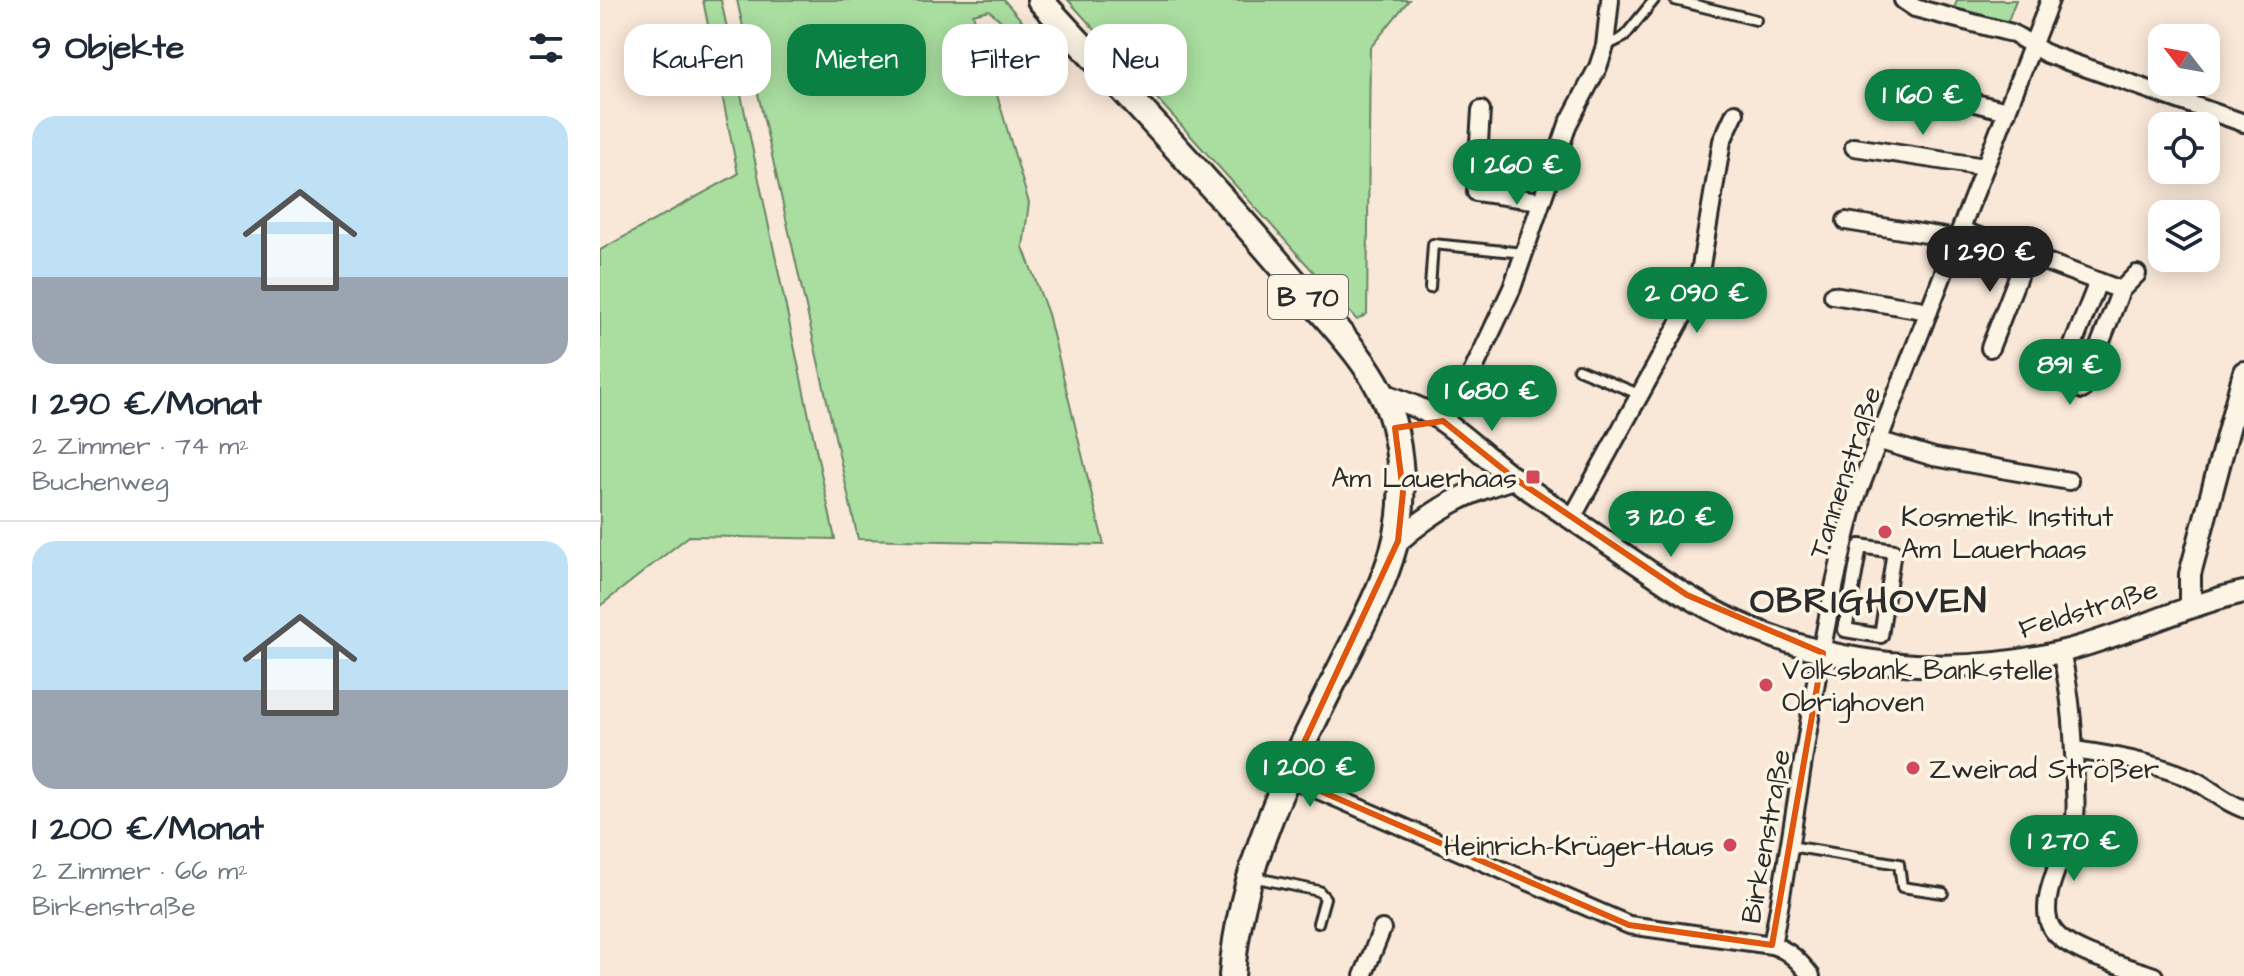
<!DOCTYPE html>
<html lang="de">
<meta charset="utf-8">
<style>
:root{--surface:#fff;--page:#f6f6f7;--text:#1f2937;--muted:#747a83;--line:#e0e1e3;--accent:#0b8043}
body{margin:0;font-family:"Architects Daughter",sans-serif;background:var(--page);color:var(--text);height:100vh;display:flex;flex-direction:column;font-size:30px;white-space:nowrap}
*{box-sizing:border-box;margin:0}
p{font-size:26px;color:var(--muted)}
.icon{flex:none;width:44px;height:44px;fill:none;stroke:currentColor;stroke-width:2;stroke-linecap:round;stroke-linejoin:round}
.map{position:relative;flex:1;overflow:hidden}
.panel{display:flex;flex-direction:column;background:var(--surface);width:600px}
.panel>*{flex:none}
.hud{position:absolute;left:24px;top:24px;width:760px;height:72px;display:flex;gap:16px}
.needle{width:52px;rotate:301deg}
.fabs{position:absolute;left:1548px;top:24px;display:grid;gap:16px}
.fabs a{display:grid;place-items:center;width:72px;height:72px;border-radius:16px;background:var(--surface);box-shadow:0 4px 20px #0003;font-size:40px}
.price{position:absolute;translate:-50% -68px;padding:0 18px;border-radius:28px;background:var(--accent);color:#fff;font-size:26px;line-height:52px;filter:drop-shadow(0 2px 4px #0008)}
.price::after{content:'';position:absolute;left:50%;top:48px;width:24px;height:18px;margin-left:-12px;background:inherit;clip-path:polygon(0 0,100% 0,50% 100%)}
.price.selected{background:#222;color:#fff}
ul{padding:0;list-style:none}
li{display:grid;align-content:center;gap:16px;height:424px;padding:0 32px}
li+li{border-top:2px solid var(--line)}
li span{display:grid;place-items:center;height:248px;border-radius:24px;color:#555}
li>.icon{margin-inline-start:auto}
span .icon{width:144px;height:144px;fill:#fffc;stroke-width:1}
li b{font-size:34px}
h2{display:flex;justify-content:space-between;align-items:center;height:96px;padding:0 32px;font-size:34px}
.chip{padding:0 28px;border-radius:24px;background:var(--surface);box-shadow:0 4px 20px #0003;font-size:28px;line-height:72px}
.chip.selected{background:var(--accent);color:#fff}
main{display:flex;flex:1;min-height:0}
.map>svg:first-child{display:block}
.green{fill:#a9dea0;stroke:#6a8466;stroke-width:2}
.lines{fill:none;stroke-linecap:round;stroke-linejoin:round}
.service-casing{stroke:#2b2b2b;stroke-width:14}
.pedestrian-casing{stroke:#2b2b2b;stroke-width:18}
.minor-casing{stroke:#2b2b2b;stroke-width:22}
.tertiary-casing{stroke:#2b2b2b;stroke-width:26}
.primary-casing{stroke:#2b2b2b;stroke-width:30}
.service{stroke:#fcf5e5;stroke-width:8}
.pedestrian{stroke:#fcf5e5;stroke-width:12}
.minor{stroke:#fcf5e5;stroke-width:16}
.tertiary{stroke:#fcf5e5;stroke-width:20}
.primary{stroke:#fcf5e5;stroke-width:24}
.marked{fill:none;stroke:#df570e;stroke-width:6;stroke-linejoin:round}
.poi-dot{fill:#d1495b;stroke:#fcf5e5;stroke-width:3}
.labels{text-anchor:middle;stroke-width:7;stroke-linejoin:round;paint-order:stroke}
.shield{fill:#fcf5e5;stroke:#6a6863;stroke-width:2}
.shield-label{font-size:26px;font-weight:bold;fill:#2b2b2b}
.street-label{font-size:28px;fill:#2b2b2b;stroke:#fcf5e5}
.poi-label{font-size:28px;fill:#2b2b2b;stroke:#fcf5e5;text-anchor:start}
.district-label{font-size:36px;font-weight:bold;letter-spacing:2px;fill:#2b2b2b;stroke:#fcf5e5}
</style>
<main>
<section class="panel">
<h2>9 Objekte<svg class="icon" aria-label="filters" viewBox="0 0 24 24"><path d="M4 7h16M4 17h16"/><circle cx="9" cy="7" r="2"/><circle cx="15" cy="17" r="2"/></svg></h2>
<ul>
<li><span style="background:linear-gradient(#bfe0f5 65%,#9aa5b1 0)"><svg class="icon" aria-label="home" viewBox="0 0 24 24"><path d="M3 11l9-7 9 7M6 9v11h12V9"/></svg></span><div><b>1 290 €/Monat</b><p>2 Zimmer · 74 m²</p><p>Buchenweg</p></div></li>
<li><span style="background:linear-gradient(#bfe0f5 60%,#9aa5b1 0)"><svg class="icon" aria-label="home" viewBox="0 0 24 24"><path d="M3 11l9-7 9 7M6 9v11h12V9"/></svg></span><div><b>1 200 €/Monat</b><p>2 Zimmer · 66 m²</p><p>Birkenstraße</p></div></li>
</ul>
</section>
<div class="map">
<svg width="1644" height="976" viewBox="0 0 1644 976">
<rect width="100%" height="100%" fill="#f9e8d8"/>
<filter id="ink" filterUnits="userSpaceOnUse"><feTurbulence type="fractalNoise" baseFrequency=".0125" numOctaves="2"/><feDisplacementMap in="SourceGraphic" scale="16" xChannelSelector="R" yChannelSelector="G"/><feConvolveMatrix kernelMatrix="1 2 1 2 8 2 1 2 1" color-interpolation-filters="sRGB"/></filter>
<g filter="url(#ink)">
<!-- green -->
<g class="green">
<path d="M103,0h18l114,539 -146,-3 -89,70v-356l138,-76z"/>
<path d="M137,0h267l53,62 -7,3 -61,-55 -16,4 56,189 -6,44 25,67 56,231 -246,-6z"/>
<path d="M468,0h341l-39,48 -3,266 -10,6z"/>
<path d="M1357,0h59l-9,23 -53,-14z"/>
</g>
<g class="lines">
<!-- service casing -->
<g class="service-casing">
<g id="service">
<path d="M1075,0l81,20"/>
<path d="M1006,46l18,-9 30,-37"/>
<path d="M830,288l3,-44 91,9"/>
<path d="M978,369l63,26"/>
<path d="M1190,846l109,18 3,23 41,6"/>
<path d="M652,877l67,14 6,7 -7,25"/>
</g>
</g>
<!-- pedestrian casing -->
<g class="pedestrian-casing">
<path id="pedestrian" d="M1260,546l34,5 -13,85 -36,-6z"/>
</g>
<!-- minor casing -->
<g class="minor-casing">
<g id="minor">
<path d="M1303,0l12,8 97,25 35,21 197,69"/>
<path d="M1311,87l96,24"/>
<path d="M881,110l-5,82 64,9"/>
<path d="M1254,147l131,20"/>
<path d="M1246,221l111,18"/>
<path d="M1361,230l160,60"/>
<path d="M1498,282l-39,98 23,10 39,-100 16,-16"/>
<path d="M1233,295l96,16"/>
<path d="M1390,348l36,-92"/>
<path d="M843,421l21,-31 48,-102 56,-164 30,-57 7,-21 5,-46"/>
<path d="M1277,440l57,17 135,24"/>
<path d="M972,518l120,-218 6,-16 24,-143 13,-28"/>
<path d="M1461,652c11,45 13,87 14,133 0,12 2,26 -1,37 -7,29 -38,77 -23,105 14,26 76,39 103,49"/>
<path d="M1474,750c36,5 89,15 122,31 18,10 26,20 48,28"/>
<path d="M688,777l341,148 143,20c18,6 27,16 39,31"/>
<path d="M1172,945c29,-149 43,-301 84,-447l194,-498"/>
<path d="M763,976l19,-47"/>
</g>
</g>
<!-- tertiary casing -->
<g class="tertiary-casing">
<g id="tertiary">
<path d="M781,393c20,8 42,15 60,27 25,17 47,39 71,57 32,24 67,46 100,69 36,25 73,51 112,70 103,50 225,63 336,36 63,-15 121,-46 184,-60"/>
<path d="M798,541c38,-33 68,-49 116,-63"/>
<path d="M1590,606v-32l54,-202"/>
</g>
</g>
<!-- primary casing -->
<g class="primary-casing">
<path id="primary" d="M440,0c87,95 176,188 259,287 36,41 85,88 96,144 17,83 0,129 -37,202 -53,107 -118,221 -126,343"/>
</g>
<!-- service -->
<use href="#service" class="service"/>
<!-- pedestrian -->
<use href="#pedestrian" class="pedestrian"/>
<!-- minor -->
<use href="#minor" class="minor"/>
<!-- tertiary -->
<use href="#tertiary" class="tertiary"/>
<!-- primary -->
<use href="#primary" class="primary"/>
</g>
</g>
<!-- marked area -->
<path class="marked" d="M843,421l71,57 173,117 136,58 -51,292 -143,-20 -341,-148 110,-236 5,-49 -8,-64z"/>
<!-- markers -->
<g class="poi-dot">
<rect x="925" y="469" width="16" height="16" rx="4"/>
<circle cx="1285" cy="532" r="8"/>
<circle cx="1166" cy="685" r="8"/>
<circle cx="1313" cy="768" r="8"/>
<circle cx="1130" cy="845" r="8"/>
</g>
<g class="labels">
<!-- shield labels -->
<rect class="shield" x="668" y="275" width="80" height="44" rx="6"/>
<g class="shield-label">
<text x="708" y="306">B 70</text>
</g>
<!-- street labels -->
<g class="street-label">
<text transform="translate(1244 472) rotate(-72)" y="10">Tannenstraße</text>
<text transform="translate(1488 608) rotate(-17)" y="10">Feldstraße</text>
<text transform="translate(1165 836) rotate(-80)" y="10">Birkenstraße</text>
</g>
<!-- poi labels -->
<g class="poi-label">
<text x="917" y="487" text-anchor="end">Am Lauerhaas</text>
<text x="1301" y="526">Kosmetik Institut<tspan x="1301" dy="32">Am Lauerhaas</tspan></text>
<text x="1182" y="679">Volksbank Bankstelle<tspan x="1182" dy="32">Obrighoven</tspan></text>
<text x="1329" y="778">Zweirad Strößer</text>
<text x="1114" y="855" text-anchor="end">Heinrich-Krüger-Haus</text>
</g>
<!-- district labels -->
<g class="district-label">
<text x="1269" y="612">OBRIGHOVEN</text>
</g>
</g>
</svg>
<div class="fabs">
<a><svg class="needle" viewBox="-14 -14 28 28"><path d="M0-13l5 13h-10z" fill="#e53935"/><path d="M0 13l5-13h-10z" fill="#747a83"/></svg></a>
<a><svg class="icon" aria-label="locate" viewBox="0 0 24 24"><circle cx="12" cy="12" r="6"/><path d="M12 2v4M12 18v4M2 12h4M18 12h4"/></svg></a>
<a><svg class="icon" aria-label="layers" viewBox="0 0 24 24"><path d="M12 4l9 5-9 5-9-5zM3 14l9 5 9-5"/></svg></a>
</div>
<b class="price" style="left:1323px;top:137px">1 160 €</b>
<b class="price" style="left:917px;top:207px">1 260 €</b>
<b class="price selected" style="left:1390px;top:294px">1 290 €</b>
<b class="price" style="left:1097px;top:335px">2 090 €</b>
<b class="price" style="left:1470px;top:407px">891 €</b>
<b class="price" style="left:892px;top:433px">1 680 €</b>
<b class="price" style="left:1071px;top:559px">3 120 €</b>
<b class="price" style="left:710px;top:809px">1 200 €</b>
<b class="price" style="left:1474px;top:883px">1 270 €</b>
<div class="hud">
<a class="chip">Kaufen</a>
<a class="chip selected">Mieten</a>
<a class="chip">Filter</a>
<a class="chip">Neu</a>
</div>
</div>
</main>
